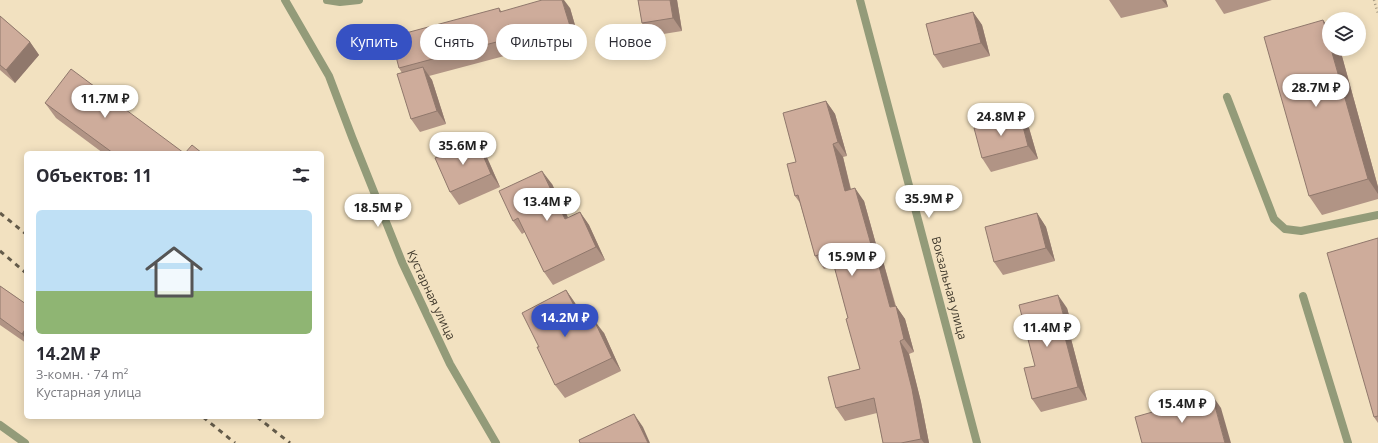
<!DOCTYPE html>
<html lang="ru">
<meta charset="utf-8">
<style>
:root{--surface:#fff;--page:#f7f7f7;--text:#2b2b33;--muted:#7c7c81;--accent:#3651c3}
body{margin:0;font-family:"Open Sans",sans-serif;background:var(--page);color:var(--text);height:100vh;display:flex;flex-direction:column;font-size:15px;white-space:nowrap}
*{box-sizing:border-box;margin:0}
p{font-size:13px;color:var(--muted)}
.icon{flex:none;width:22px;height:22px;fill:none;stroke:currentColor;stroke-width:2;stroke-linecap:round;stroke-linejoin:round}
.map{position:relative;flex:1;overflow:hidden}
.details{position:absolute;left:24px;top:151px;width:300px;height:268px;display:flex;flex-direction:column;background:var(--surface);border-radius:6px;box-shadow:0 2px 10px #0003}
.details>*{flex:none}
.banner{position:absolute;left:336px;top:24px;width:380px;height:36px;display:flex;gap:8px}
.fabs{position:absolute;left:1322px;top:12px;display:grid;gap:8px}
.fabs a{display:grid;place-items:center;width:44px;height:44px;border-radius:50%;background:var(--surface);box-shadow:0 2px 10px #0003;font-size:20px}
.price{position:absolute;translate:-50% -34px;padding:0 9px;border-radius:14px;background:#fff;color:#222;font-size:13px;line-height:26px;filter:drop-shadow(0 1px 2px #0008)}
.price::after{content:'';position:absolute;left:50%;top:24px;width:12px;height:9px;margin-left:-6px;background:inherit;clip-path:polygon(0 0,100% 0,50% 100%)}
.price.current{background:var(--accent);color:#fff}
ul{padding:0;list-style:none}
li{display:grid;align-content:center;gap:8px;height:212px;padding:0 12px}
li span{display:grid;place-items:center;height:124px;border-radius:6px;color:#555}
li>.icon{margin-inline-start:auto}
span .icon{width:72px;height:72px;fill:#fffc;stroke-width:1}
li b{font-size:17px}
h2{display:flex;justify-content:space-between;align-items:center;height:48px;padding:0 12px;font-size:17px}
.tag{padding:0 14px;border-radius:18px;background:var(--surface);box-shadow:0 2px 10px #0003;font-size:14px;line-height:36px}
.tag.current{background:var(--accent);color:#fff}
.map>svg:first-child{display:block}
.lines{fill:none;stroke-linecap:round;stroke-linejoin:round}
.path{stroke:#a69981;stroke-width:2.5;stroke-dasharray:1 3;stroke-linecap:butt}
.service{stroke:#939b79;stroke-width:8}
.minor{stroke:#939b79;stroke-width:8}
.tertiary{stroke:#939b79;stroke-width:8}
.rail{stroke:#645b4a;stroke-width:3;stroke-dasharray:5 5;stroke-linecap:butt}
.wall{fill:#b19485}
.shaded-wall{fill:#90786c}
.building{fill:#ceac9b;stroke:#90786c}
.labels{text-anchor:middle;stroke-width:3;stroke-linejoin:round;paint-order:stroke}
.street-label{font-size:12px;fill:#413a2d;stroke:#f2e1c0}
</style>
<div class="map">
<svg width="1378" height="443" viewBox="0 0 1378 443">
<rect width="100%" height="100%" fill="#f2e1c0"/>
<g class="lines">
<!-- path -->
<path class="path" d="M1374,0l4,14"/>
<!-- service -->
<g class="service">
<path d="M1227,97l47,122 11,10 16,2 77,-16"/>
<path d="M1303,296l45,147"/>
</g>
<!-- minor -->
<g class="minor">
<path d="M285,0l44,76 23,61 50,125 48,102 46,79"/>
<path d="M327,0l13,2 19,-2"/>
<path d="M860,0l117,443"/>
</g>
<!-- tertiary -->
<path class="tertiary" d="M0,425l25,18"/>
<!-- rail -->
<g class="rail">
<path d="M0,213l26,21"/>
<path d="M0,251l26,22"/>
<path d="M203,417l32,26"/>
<path d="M257,417l33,26"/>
</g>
</g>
<!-- wall -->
<g class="wall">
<path d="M638,0h39l5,31 -31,5 -9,-13z"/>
<path d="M1109,0h57l2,7 -47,11z"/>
<path d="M1215,0h57l-48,14z"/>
<path d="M499,8l3,4 68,-4 9,31 -54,16 -2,-4 -94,25 3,4 14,44 -26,8 -9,-13 -9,-46 -3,-5z"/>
<path d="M973,12l9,13 8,31 -47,12 -9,-13z"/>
<path d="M0,16l30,26 9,13 -24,28 -15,-13z"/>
<path d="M1323,20l6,8v21h11l38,138v12l-56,16 -13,-19z"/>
<path d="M826,101l9,13 12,42 -4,1 8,32 13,12 15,54 4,6 13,45 9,13 9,33 -5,2 12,48 8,41h-46l-6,-30 -32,8 -9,-13 24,-39 -12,-51 -14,-52 -10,3 -9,-13 -15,-53 -5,-7 1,-34z"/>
<path d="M45,103l139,50h-81l-47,-35z"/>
<path d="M1029,128l9,31 -47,13 -9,-14z"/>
<path d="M485,153l15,34 -41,18 -9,-13z"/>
<path d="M552,184l16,34 12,-6 9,13 16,35 -52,25 -9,-13 -19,-40 -3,2 -9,-13z"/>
<path d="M1037,213l9,14 9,34 -52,14 -9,-13z"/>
<path d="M1378,238v185l-4,-6z"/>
<path d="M0,286l26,18v39l-26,-18z"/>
<path d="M566,290l9,13 11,21 18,9 17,38 -56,27 -10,-13 -16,-38z"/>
<path d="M1067,308l7,26 -4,1 17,65 -46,12 -9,-13 3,-33z"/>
</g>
<!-- shaded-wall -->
<g class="shaded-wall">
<path d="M562,0h2l6,8 9,31 -9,-13z"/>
<path d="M670,0h7l5,31 -9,-13z"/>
<path d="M1162,0h4l2,7z"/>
<path d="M973,12l9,13 8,31 -9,-13z"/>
<path d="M1323,20l6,8v12z"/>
<path d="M30,42l9,13 -24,28 -9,-13z"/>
<path d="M1331,49h9l38,138v7l-10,-15z"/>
<path d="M423,67l9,13 14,44 -9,-13z"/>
<path d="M826,101l9,13 12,42 -9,-14z"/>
<path d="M1020,115l9,13 9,31 -10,-13z"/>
<path d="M476,139l9,14 15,34 -9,-13z"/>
<path d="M833,144l10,13 11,47 -9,-13z"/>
<path d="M542,171l10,13 23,48 -10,-13z"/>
<path d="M855,188l9,13 15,54 4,6 16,59 -3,-14 9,13 9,33 -10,-13 -14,-32 -18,-59z"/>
<path d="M580,212l9,13 16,35 -9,-13z"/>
<path d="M1037,213l9,14 9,34 -9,-13z"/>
<path d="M566,290l9,13 18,35 -9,-13z"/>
<path d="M1058,295l9,13 7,26 -9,-13z"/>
<path d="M594,320l10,13 17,38 -9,-13z"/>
<path d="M1061,322l9,13 17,65 -9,-13z"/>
<path d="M26,328v12l-4,-6z"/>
<path d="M900,341l9,13 12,48 8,41h-5l-3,-4z"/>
<path d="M1212,395l9,13 10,35h-6z"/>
<path d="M634,414l9,13 7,16h-2z"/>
</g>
<!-- building -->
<g class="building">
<path d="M542,0h20l8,26 -54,15 -1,-4 -116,31 -8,-31 108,-29 1,4z"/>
<path d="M638,0h32l3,18 -31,5z"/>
<path d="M973,12l8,31 -47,12 -8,-31z"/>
<path d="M0,16l30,26 -24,28 -6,-5z"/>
<path d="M1323,20l6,20v9h2l37,130 -59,17 -45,-159z"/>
<path d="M423,67l14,44 -26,8 -14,-45z"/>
<path d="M71,69l113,84h-71l-68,-50z"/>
<path d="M826,101l12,41 -5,2 12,47 10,-3 17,60h2l16,59 6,-1 8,33 -4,2 12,48 9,50 -20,4h-18l-9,-45 -38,10 -8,-31 32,-8 -14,-50 2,-1 -18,-67 -15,5 -17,-61 -3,1 -8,-32 9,-2 -13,-49z"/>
<path d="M1020,115l8,31 -46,12 -8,-30z"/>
<path d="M476,139l15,35 -41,18 -15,-34z"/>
<path d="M192,145l10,8h-17z"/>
<path d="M542,171l23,48 15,-7 16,35 -52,25 -26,-54 -5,3 -14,-30z"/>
<path d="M1037,213l9,35 -52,14 -9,-35z"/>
<path d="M1378,238v178l-4,1 -47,-164z"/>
<path d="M0,286l26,18v24l-4,6 -22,-16z"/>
<path d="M566,290l18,35 10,-5 18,38 -57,27 -18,-38h2l-17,-34z"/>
<path d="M1058,295l7,26 -4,1 17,65 -46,12 -8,-31 11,-2 -16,-61z"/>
<path d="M1212,395l13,48h-83l-7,-26z"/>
<path d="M634,414l14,29h-68l-1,-3z"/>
</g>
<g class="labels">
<!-- street labels -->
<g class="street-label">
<text transform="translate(949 288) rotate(75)" y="4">Вокзальная улица</text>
<text transform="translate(431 295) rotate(65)" y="4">Кустарная улица</text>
</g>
</g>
</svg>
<div class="fabs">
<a><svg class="icon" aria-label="layers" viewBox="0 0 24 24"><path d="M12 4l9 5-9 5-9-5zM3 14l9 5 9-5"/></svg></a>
</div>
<b class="price" style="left:1316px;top:108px">28.7M ₽</b>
<b class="price" style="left:105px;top:119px">11.7M ₽</b>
<b class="price" style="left:1001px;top:137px">24.8M ₽</b>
<b class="price" style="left:463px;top:166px">35.6M ₽</b>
<b class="price" style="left:929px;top:219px">35.9M ₽</b>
<b class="price" style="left:547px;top:222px">13.4M ₽</b>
<b class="price" style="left:378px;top:228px">18.5M ₽</b>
<b class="price" style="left:852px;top:277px">15.9M ₽</b>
<b class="price current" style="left:565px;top:338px">14.2M ₽</b>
<b class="price" style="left:1047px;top:348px">11.4M ₽</b>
<b class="price" style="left:1182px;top:424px">15.4M ₽</b>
<div class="banner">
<a class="tag current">Купить</a>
<a class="tag">Снять</a>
<a class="tag">Фильтры</a>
<a class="tag">Новое</a>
</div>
<section class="details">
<h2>Объектов: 11<svg class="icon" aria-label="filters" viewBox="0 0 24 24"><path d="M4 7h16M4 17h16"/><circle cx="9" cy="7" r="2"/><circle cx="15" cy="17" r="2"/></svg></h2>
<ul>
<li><span style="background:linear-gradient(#bfe0f5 65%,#8fb573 0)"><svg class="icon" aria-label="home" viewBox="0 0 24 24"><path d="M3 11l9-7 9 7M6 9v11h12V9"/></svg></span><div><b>14.2M ₽</b><p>3-комн. · 74 m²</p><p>Кустарная улица</p></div></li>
</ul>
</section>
</div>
